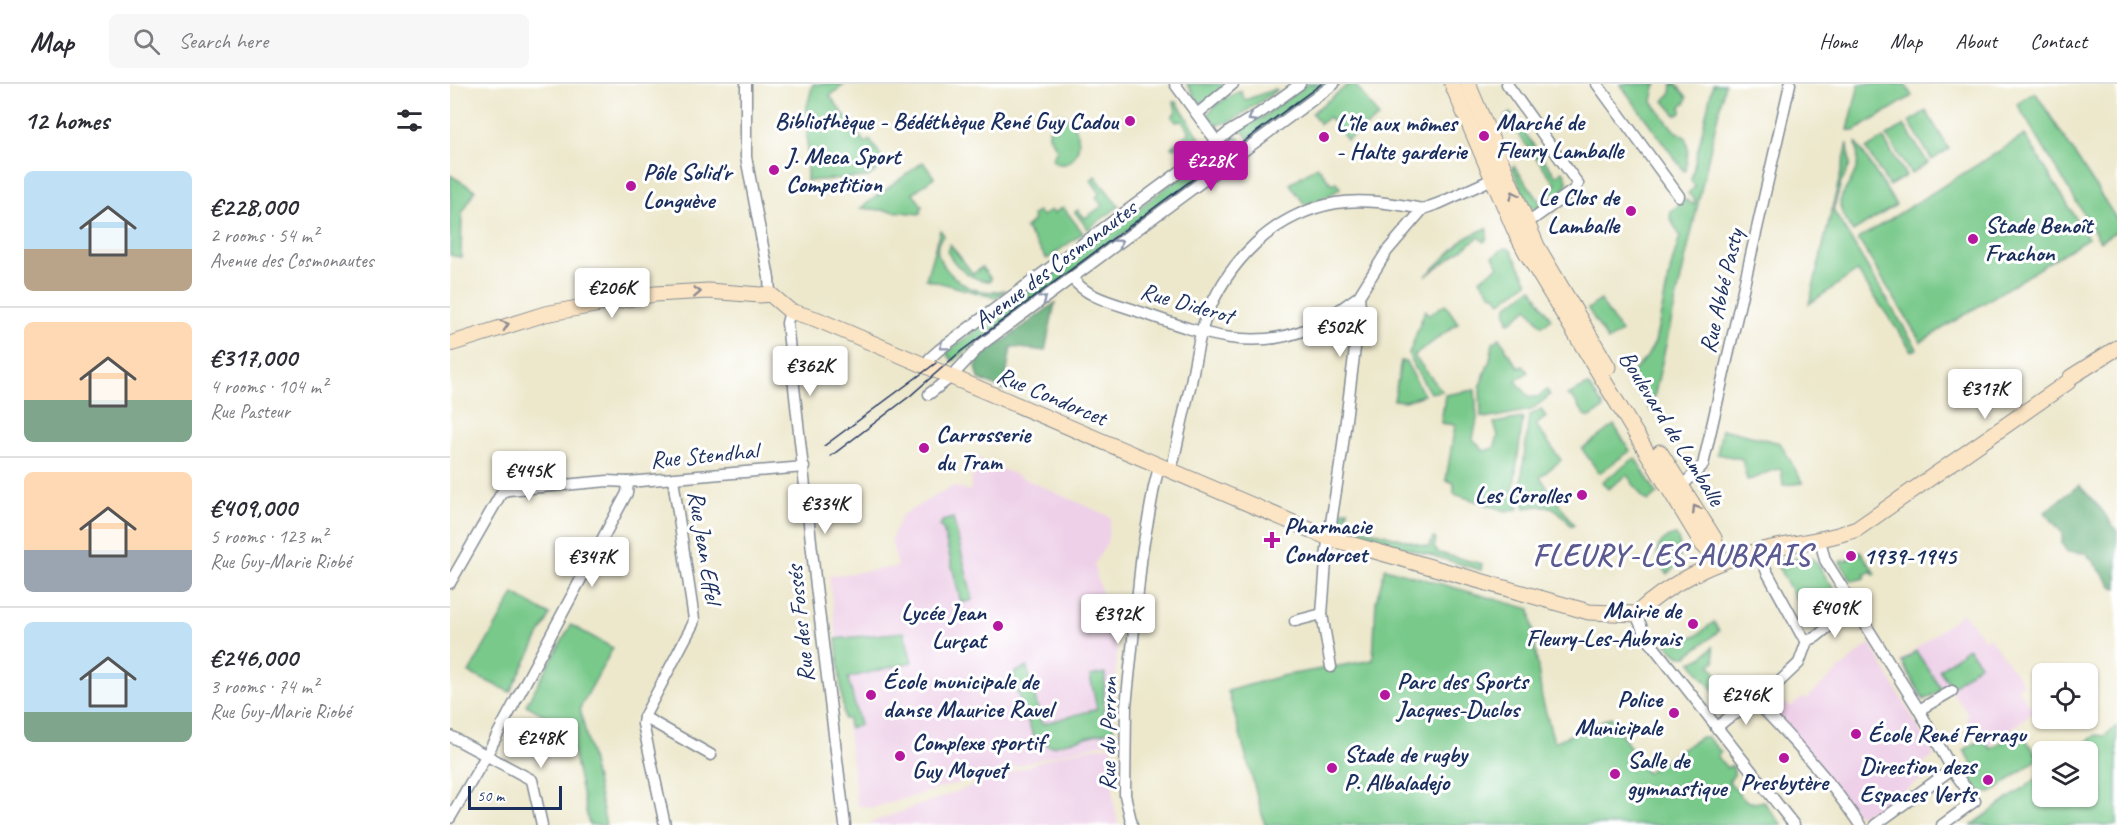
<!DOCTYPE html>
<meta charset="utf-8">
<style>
:root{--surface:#fff;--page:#f7f7f7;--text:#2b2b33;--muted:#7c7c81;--line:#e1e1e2;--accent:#b5179e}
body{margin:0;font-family:Caveat,sans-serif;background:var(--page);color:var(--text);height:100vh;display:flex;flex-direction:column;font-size:22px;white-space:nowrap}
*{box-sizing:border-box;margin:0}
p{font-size:20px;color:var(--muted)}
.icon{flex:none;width:33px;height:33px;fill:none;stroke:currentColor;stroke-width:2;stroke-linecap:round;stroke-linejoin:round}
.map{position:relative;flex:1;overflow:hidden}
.sheet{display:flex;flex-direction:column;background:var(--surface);width:450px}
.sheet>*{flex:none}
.buttons{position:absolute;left:1582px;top:579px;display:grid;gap:12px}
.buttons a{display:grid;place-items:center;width:66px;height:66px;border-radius:9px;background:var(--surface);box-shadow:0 2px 4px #0004;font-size:30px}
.scale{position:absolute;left:18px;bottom:15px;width:94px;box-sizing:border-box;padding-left:6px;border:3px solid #1b2f5e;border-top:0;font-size:16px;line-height:21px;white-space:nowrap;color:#1b2f5e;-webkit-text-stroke:4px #fff;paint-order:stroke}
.price{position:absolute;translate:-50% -51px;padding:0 14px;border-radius:6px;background:#fff;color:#222;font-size:20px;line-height:39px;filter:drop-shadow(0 2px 3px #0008)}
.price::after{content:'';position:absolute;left:50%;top:36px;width:18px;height:14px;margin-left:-9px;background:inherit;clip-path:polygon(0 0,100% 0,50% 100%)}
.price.on{background:var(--accent);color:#fff}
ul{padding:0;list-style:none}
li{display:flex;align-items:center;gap:18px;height:150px;padding:0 24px}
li+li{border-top:2px solid var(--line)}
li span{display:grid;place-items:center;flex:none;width:168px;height:120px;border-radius:9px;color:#555}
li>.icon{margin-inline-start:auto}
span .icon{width:72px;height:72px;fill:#fffc;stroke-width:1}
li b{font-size:26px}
h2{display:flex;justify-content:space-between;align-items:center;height:72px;padding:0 24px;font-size:26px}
header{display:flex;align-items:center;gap:36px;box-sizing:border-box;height:84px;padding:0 30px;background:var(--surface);border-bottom:2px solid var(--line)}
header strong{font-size:28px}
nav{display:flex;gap:33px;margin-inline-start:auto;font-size:21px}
.search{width:420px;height:54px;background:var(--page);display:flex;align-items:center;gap:15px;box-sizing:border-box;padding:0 21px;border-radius:9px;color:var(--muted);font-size:22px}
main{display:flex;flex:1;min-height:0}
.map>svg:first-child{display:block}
.built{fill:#eed0e8}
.green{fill:#78c98a;stroke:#4a7c74;stroke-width:1.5}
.forest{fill:#62ad76;stroke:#3e6e6a;stroke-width:1.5}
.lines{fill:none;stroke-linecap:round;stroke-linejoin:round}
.street-casing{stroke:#848c95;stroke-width:13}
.secondary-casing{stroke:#848c95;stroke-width:17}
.street{stroke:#fff;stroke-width:10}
.secondary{stroke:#fce5c4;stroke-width:15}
.tram{stroke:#1b2f5e;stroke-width:1.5}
.oneway{stroke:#8d97ae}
.oneway2{stroke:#8c8a91}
.poi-dot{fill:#b5179e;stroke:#fff;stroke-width:2}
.labels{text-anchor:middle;stroke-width:6;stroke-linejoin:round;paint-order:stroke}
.poi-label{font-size:24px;font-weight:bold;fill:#1b2f5e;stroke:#fff;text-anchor:start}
.street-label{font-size:24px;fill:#1b2f5e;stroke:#fff}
.district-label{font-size:30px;font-weight:bold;letter-spacing:1.5px;fill:#5b5a91;stroke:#fff}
</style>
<header>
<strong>Map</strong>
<div class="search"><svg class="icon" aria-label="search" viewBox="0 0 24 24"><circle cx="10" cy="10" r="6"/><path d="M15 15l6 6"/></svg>Search here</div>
<nav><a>Home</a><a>Map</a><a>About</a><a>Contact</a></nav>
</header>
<main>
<section class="sheet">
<h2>12 homes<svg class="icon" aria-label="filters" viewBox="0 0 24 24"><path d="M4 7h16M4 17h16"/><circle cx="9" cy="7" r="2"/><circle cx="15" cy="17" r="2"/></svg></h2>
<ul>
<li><span style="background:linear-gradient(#bfe0f5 65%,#b9a48a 0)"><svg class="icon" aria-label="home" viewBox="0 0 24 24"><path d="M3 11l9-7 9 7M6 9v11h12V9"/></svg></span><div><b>€228,000</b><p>2 rooms · 54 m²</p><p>Avenue des Cosmonautes</p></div></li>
<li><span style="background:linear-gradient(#ffd9b3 65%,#7fa58c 0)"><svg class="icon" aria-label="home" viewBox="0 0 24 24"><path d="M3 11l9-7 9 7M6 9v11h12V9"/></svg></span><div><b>€317,000</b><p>4 rooms · 104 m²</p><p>Rue Pasteur</p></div></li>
<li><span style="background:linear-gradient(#ffd9b3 65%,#9aa5b1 0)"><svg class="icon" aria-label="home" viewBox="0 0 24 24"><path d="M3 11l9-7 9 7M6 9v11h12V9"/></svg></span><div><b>€409,000</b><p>5 rooms · 123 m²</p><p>Rue Guy-Marie Riobé</p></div></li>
<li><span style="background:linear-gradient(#bfe0f5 75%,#7fa58c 0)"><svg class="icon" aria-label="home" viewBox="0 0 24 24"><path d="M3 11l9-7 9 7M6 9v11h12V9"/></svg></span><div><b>€246,000</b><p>3 rooms · 74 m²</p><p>Rue Guy-Marie Riobé</p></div></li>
</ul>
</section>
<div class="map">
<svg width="1667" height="741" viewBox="0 0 1667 741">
<rect width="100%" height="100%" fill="#fff"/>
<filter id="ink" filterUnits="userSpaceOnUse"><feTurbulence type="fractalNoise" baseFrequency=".0167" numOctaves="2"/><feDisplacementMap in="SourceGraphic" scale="12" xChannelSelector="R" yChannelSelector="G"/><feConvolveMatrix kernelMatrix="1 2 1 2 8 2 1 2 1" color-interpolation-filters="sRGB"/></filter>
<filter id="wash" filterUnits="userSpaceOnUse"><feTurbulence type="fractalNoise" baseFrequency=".008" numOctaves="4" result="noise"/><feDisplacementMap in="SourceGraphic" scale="24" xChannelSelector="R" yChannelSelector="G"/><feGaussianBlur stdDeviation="1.35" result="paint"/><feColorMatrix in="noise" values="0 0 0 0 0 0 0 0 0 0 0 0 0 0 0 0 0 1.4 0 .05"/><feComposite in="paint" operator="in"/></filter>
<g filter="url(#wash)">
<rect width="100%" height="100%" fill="#ede8cc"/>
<!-- built -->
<g class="built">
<path d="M525,373l136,60 -4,26 -13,22 23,86 -5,90 -54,13 -186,54 -15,-3 -28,-229 69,-9 -7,-27 11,-25 51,-29 17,5z"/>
<path d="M1513,529l22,27 4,-3 34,46 -6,5 17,23 -45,35 -6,-9 -3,2 -14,-21 3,-3 -21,-28 -25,15 -23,-41z"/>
<path d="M1420,559l64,113 -15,11 7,9 -46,31 -22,8 -87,-104 12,-10 7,6 13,-10 3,2z"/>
<path d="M663,662v52l5,27h-248v-2l186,-67 34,-8z"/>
</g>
<!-- green -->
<g class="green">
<path d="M363,0h32l-15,12 35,47 5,-3 16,23 -18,14 -61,4v-75z"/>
<path d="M737,0h36l-2,6 -17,13 -5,-1z"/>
<path d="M857,0h18l-76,56 -8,-11 22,-12z"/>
<path d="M899,0h6l24,33 -32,23 -18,-23 -9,7 -8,-11z"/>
<path d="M1170,0h37l-3,6 -2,12 21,27 13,9 2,12 -2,20 -2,1z"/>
<path d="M1226,0l11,13 -1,5 -5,4v7l-5,2 -12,-14 7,-8 1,-8z"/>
<path d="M1263,0h12l-74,327 -22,-35 17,-18 9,-16 16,-75 9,-31 -10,-18 1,-7 15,-11 8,5 1,-5 -7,-7 7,-6 -4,-7z"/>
<path d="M1409,0h46l7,12 -57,35 -7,-1z"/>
<path d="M825,5l2,1 -45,31 -15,4 -9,-10c5,-11 22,-19 33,-24l4,9z"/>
<path d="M1585,8l82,128v11l-17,10 -83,-137z"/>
<path d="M724,18h3l23,36 -24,10 -5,-1 19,-15 -8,-11 -6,1 -4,-5 4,-6z"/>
<path d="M1476,27l23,38 -17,11 -23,-38z"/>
<path d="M608,29c8,1 11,4 15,11 17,25 -8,52 -21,35l5,-10 -8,-13c0,-8 2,-19 9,-23z"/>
<path d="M1060,29l46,63 7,-5c6,10 6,15 -3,22l-8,1 -4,-4 8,-6 -51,-67z"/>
<path d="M1454,41l24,38 -17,11 -24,-38z"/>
<path d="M1575,51l63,103 -167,104 -63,-103z"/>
<path d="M779,53l3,3 6,-3 5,8 -290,216 -7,-8 261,-196z"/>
<path d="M1433,54l23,38 -17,10 -23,-37z"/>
<path d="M1406,58l40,63 -43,27c-26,-38 -6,-33 4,-66 2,-7 0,-16 -1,-24z"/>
<path d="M1398,59l2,22 -9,18 -8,27 84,139 -5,2 -55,-80 -48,33z"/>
<path d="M473,78l11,15 -21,16 9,13 -2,8 -59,-6z"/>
<path d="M867,82l15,18 4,-2 4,6 -11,8 -24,9 -15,-21z"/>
<path d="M1064,82l27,37 -2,5h-9l-18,-40z"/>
<path d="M0,91l25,15 -13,24 -1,43 -11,-2z"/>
<path d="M645,92l24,30 -31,23 -13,-17 3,-2 7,8 17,-12 -6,-9 4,-4 -9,-13z"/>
<path d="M613,123l20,26 -36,26 -22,-31 9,-8 -2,-4 6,-5 4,5 9,-6 3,3z"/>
<path d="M1037,144v10l-3,4 -5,-5 -53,39 39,-38z"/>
<path d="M490,146l4,5c-19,18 8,43 24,52 13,6 25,6 38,3l-10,8 -70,-19z"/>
<path d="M500,160l23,30 9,-7 9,12 -1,2c-17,1 -36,-15 -43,-30z"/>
<path d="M1054,164l6,1 18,33 -27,20 -6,-7 -4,-1 -11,-15 19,-13 -6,-9z"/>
<path d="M1082,204l19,31 -9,7 -14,-18 -19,15 -2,-2 2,-2 -3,-5 1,-8z"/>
<path d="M1150,216l21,32 -13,9 -20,-32z"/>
<path d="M995,220l13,19 -44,33 28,35 -12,2 -19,-32 -2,-7 16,-44 4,5z"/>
<path d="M1049,254l7,9 -1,2 14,19 4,-2 5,6 -12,9 12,15 10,1 9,-7 3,5 -19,15 -41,8 -9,-1 -1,-31 10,-26 3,-17z"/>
<path d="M951,277l5,1 18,33 -19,6 -11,-1z"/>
<path d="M1138,301l15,20v4l-13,8h-4l-12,-18 -7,-4z"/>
<path d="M1025,306l2,29 -4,20 11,12 10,-3 4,-12 -4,-13 29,-5 -10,75 6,16 -13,2 -52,-17v-11l-8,-3 9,-55 -14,-2 4,-28z"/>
<path d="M1091,325l5,8 -10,8 25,35 -21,17 34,48 -3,1c-16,-20 -19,-23 -46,-18l-5,-16 9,-76z"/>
<path d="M1164,341l16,26 -31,22 -17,-24z"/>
<path d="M1272,345l58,14 23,40 -20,2 -2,-16c-18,1 -17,9 -34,11l-5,-21 -25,-5z"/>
<path d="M1185,374l22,36 -9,7 -5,-3 -16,-23 -19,14 -6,-7z"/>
<path d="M898,426l-4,13 85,24 4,-9 3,1 -2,9 5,5 43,11 -1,6 -140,-41 1,-18z"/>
<path d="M503,434l20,82 -12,3 -18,-74 -3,-2 2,-6z"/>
<path d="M1226,451c8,14 5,30 -9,39 -15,-14 -13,-35 9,-39z"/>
<path d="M1410,467l16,23 -2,1 -3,-4 -7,4 2,3 -14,3 -12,-19 3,-2 3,1z"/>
<path d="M1359,472l7,6 25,38v3l-27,27 -36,-63 3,-6z"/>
<path d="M935,484l145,41 12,89 12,44 57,-25 35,56 50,-33 5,-3h6l14,15 -4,4 10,12 5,-3 2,5v5l-5,6c9,12 17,27 34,20l19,24h-517l-37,-134 53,-15 92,-16 3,-59z"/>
<path d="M64,510l36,21 -40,77 -41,-19z"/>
<path d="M1264,538l5,9 -32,25c-12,1 -16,-8 -23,-16l5,-4 4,4 23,-4z"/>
<path d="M121,541l42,23 -33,60 26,117h-17l-21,-97 -42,-23z"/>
<path d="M454,548l8,30 -64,16 12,47 -11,3 -1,-9h-4l-8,-80z"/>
<path d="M1263,563l2,14 -5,4 6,7 1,16 -4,3 -22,-29 11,-5z"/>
<path d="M1518,564l12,16 -28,23 -13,-17z"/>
<path d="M1466,567l26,39 -18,10 -22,-38z"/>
<path d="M577,583l15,57 55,-15 -7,-33 15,-3 -2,49h10v8l-60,16c-9,0 -16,-5 -21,-13l-19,-52 2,-9z"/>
<path d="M1667,642v99h-145l71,-51v22h45v-44l-15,-1 23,-16 8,1z"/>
<path d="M1569,646l20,28 -48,35c-10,1 -16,-7 -21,-15l7,-6 -13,-22 18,-11 9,10z"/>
</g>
<!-- forest -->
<g class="forest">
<path d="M605,219l-10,48 -34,-4 -7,43 -25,-11 -3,-12 2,-7z"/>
<path d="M1629,401l22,24 16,22v57h-3l-28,-35 -19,-1 -5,-8v-11l-17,-21z"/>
</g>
</g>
<g filter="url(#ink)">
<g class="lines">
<!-- street casing -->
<g class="street-casing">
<g id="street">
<path d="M296,0v73l23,121 1,16"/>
<path d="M725,0l42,58"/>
<path d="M1057,0l71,100 -3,5 -53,38"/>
<path d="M1147,0l82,112"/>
<path d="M747,30l36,-30"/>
<path d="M622,194c16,21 44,25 68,34 55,19 112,42 169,16 18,-8 34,-21 50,-32"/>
<path d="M340,227l-3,12 28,255 30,247"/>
<path d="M476,282l4,-8 9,-8 251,-186 40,-33 30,-18 40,-29"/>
<path d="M479,310l22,-17 30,-32 353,-261"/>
<path d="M720,386l4,-11c5,-25 11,-51 17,-76 4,-21 7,-43 14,-63 22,-58 68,-106 131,-117 28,-5 59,1 87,6"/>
<path d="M1229,405l24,-24 87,-381"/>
<path d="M1370,456l5,20 94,150 33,59 23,32 -33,24"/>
<path d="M1308,467l9,21 34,62 6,7"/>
<path d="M0,499l52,-91 6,-2 100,-9 20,1"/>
<path d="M1186,530l10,23 148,188"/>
<path d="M845,537l27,-7"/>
<path d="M881,583l-9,-53 5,-65 15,-97 18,-144 -1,-12 28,-45 36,-42 17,-6 57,-26"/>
<path d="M1309,617l5,9c35,36 68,73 96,115"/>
<path d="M1469,626l33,-19"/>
<path d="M194,633l67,38"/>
<path d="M1266,644l12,-10 31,-17 40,-38 8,-22 9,-4 38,-31"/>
<path d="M0,652l82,44 10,45"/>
<path d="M0,734l36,-62 141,-263 1,-11 176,-15"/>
<path d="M215,741l-22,-101 1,-7 49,-93 1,-5 -21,-140"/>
<path d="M682,741l-7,-30 1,-89 16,-153 12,-66 5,-20"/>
<path d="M1425,741l77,-56"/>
</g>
</g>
<!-- secondary casing -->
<g class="secondary-casing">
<g id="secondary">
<path d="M1002,0l63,147 11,21 177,293 17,16"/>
<path d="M1018,0l69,162 71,121"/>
<path d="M0,260l95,-30 110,-20 53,-3 52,4 10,-1 20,17 26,8 513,219 260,74 47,2c33,-31 78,-53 122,-63 33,-8 67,-10 99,-22l211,-147 3,-5 46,-29"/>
<path d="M1210,368l54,86 6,23"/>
</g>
</g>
<!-- street -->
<use href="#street" class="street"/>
<!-- secondary -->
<use href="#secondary" class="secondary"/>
<!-- tram -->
<g class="tram">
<path d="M374,362l112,-83"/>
<path d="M381,372l79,-60 50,-44 361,-268"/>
</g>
</g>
<!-- one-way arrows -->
<defs><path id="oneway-chevron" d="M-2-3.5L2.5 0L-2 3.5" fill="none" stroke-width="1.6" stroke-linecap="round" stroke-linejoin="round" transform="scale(1.5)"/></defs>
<g class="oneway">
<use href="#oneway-chevron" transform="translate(802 34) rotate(149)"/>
<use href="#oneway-chevron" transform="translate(669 159) rotate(-37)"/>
<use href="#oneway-chevron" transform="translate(593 215) rotate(-36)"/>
<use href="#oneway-chevron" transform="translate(493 262) rotate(143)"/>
</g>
<g class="oneway2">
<use href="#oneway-chevron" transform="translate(1064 111) rotate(-114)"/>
<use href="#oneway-chevron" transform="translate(247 208) rotate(-3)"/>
<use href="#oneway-chevron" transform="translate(55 241) rotate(-18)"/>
<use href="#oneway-chevron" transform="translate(1246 425) rotate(-122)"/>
</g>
</g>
<!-- markers -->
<g class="poi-dot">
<circle cx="680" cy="37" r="6"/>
<circle cx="1034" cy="52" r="6"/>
<circle cx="874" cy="53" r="6"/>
<circle cx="324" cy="86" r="6"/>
<circle cx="181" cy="102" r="6"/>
<circle cx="1181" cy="127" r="6"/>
<circle cx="1523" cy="155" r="6"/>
<circle cx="474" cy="364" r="6"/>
<circle cx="1132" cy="411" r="6"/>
<path d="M819 447h6v6h6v6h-6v6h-6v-6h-6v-6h6z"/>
<circle cx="1401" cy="472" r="6"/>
<circle cx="1243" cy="540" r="6"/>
<circle cx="548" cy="542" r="6"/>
<circle cx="421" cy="611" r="6"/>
<circle cx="935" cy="611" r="6"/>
<circle cx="1224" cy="629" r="6"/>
<circle cx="1406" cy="650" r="6"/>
<circle cx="450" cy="672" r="6"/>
<circle cx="1334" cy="674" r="6"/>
<circle cx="882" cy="684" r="6"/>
<circle cx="1165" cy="690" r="6"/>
<circle cx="1538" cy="696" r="6"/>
</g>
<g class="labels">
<!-- poi labels -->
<g class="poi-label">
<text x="668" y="45" text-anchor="end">Bibliothèque - Bédéthèque René Guy Cadou</text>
<text x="1046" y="46">Marché de<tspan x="1046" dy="28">Fleury Lamballe</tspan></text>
<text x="886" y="47">L'île aux mômes<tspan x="886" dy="28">- Halte garderie</tspan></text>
<text x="336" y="80">J. Meca Sport<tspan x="336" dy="28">Competition</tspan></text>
<text x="193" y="96">Pôle Solid'r<tspan x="193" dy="28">Longuève</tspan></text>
<text x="1169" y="121" text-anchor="end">Le Clos de<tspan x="1169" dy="28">Lamballe</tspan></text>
<text x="1535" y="149">Stade Benoît<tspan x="1535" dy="28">Frachon</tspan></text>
<text x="486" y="358">Carrosserie<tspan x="486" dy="28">du Tram</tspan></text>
<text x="1120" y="419" text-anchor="end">Les Corolles</text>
<text x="834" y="450">Pharmacie<tspan x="834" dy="28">Condorcet</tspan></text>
<text x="1413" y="480">1939-1945</text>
<text x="1231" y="534" text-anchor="end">Mairie de<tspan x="1231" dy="28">Fleury-Les-Aubrais</tspan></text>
<text x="536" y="536" text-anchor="end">Lycée Jean<tspan x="536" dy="28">Lurçat</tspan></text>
<text x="433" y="605">École municipale de<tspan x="433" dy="28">danse Maurice Ravel</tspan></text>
<text x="947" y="605">Parc des Sports<tspan x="947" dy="28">Jacques-Duclos</tspan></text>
<text x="1212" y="623" text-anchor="end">Police<tspan x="1212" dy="28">Municipale</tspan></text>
<text x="1418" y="658">École René Ferragu</text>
<text x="462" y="666">Complexe sportif<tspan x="462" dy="28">Guy Moquet</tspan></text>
<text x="894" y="678">Stade de rugby<tspan x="894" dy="28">P. Albaladejo</tspan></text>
<text x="1177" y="684">Salle de<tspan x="1177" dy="28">gymnastique</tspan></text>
<text x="1526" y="690" text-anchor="end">Direction dezs<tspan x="1526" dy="28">Espaces Verts</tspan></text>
<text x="1334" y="706" text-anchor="middle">Presbytère</text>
</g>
<!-- street labels -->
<g class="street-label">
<text transform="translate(605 180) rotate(-37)" y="8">Avenue des Cosmonautes</text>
<text transform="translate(1271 207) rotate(-77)" y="8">Rue Abbé Pasty</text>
<text transform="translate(737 219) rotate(16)" y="8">Rue Diderot</text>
<text transform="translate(602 312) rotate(23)" y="8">Rue Condorcet</text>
<text transform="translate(1222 344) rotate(58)" y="8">Boulevard de Lamballe</text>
<text transform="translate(254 371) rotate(-5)" y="8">Rue Stendhal</text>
<text transform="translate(255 463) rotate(81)" y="8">Rue Jean Effel</text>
<text transform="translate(350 540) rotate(-96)" y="8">Rue des Fossés</text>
<text transform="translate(658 650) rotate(-89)" y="8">Rue du Perron</text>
</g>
<!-- district labels -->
<g class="district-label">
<text x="1222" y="481">FLEURY-LES-AUBRAIS</text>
</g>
</g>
</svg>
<div class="buttons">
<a><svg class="icon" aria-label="locate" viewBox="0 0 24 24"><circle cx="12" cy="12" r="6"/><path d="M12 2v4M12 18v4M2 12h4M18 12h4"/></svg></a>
<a><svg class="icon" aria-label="layers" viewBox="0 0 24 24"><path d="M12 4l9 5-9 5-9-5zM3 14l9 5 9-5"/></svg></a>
</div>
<div class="scale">50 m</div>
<b class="price on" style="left:761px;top:108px">€228K</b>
<b class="price" style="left:162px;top:235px">€206K</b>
<b class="price" style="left:890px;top:274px">€502K</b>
<b class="price" style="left:360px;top:313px">€362K</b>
<b class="price" style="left:1535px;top:336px">€317K</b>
<b class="price" style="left:79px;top:418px">€445K</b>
<b class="price" style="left:375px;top:451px">€334K</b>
<b class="price" style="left:142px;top:504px">€347K</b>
<b class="price" style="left:1385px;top:555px">€409K</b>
<b class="price" style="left:668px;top:561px">€392K</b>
<b class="price" style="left:1296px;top:642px">€246K</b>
<b class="price" style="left:91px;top:685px">€248K</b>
</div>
</main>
